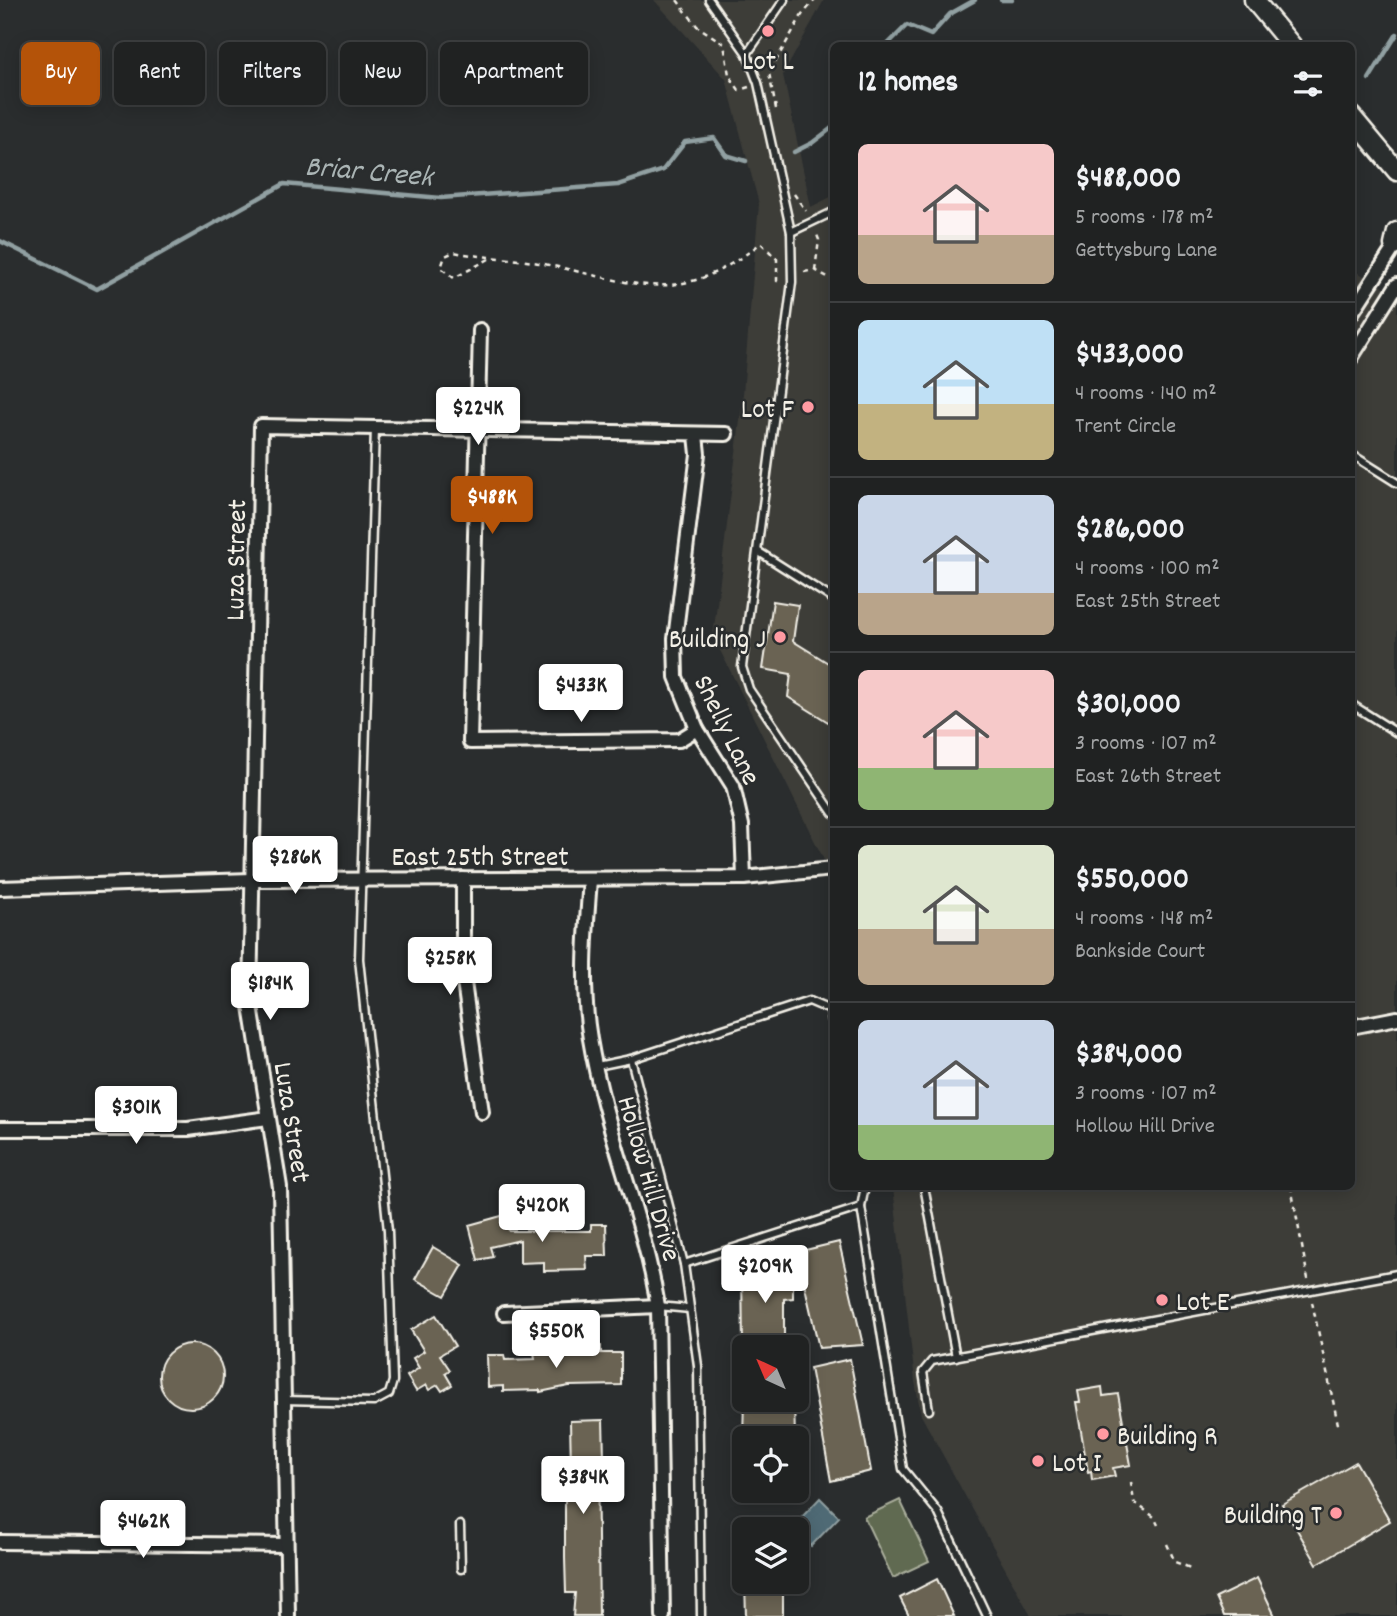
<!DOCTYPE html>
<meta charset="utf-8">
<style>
:root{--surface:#202222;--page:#282a2a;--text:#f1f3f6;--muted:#a2a4a5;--line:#3d3f40;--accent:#b45309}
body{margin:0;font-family:Dekko,sans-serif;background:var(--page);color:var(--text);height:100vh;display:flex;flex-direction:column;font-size:26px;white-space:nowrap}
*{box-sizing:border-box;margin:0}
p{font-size:23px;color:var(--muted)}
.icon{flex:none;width:38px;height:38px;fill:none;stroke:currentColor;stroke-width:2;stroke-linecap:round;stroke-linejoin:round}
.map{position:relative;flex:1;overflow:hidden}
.drawer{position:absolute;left:830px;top:42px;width:525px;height:1148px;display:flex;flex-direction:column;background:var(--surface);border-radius:10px;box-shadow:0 4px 18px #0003,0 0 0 2px var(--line)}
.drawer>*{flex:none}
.guide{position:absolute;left:21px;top:42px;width:665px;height:63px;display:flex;gap:14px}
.needle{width:46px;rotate:316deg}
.buttons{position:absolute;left:732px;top:1335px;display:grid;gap:14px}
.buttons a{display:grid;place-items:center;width:77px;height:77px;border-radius:10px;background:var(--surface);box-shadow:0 4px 18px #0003,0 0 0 2px var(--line);font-size:35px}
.price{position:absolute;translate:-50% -60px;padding:0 16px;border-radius:7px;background:#fff;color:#222;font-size:23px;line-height:46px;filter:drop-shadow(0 2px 4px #0008)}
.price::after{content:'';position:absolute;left:50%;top:42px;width:21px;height:16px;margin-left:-10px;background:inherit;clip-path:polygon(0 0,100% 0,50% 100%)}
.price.on{background:var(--accent);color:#fff}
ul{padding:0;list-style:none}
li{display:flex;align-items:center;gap:21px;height:175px;padding:0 28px}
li+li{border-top:2px solid var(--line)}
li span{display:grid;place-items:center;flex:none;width:196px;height:140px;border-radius:10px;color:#555}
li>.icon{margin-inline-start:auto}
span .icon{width:84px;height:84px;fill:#fffc;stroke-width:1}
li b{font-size:30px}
h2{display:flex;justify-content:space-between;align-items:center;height:84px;padding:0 28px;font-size:30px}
.pill{padding:0 24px;border-radius:10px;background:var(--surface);box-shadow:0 4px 18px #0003,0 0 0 2px var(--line);font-size:24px;line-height:63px}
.pill.on{background:var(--accent);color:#fff}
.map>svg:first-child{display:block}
.built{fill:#3d3d39}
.green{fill:#606a51;stroke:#aaae9c;stroke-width:2}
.water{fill:#4f6a74;stroke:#91a0a2;stroke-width:2}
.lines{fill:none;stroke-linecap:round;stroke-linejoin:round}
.stream{stroke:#91a0a2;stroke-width:4.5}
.building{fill:#6a6352;stroke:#f4f1e8;stroke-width:2}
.service-casing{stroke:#f4f1e8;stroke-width:11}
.minor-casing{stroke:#f4f1e8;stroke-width:18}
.secondary-casing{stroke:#f4f1e8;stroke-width:23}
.path{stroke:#f4f1e8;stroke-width:2.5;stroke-dasharray:5 5;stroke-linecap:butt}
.service{stroke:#2a2d2e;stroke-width:6}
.minor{stroke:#2a2d2e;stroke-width:12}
.secondary{stroke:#2a2d2e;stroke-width:18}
.poi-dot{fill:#ff9aa2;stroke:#2a2d2e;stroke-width:2.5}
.labels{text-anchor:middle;stroke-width:5;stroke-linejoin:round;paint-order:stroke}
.poi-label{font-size:28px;fill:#f4f1e8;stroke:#2a2d2e;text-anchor:end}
.street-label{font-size:28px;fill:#f4f1e8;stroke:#2a2d2e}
.water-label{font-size:30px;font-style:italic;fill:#aab4b4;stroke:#2a2d2e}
</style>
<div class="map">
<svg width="1397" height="1616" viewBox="0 0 1397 1616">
<rect width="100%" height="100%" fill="#2a2d2e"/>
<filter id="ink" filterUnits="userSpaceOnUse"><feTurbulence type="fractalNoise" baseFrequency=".0143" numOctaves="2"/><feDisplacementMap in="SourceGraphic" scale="14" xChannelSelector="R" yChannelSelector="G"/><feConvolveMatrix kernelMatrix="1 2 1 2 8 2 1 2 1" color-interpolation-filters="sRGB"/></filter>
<g filter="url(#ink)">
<!-- built -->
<g class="built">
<path d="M654,0h170l-41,75 28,132 22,-11v682l-120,-242 29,-231 17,-201 -33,-125z"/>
<path d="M1351,269l46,25v1322h-366l-110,-201 -6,-34 -22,-194 458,-1z"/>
</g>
<!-- green -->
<path class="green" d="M900,1500l29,61 -36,17 -29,-61z"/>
<!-- water -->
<path class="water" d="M820,1498l19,19 -28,29 -10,-10 8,-8 -9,-9z"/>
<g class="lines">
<!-- stream -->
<g class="stream">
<path d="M1001,0h11"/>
<path d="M886,46l21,-21 24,10 19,-21 25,-14"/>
<path d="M1369,79l28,-45"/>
<path d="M794,152l18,-9 21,-16"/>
<path d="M0,241l97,48 187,-105 157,14 177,-13 45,-15 22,-28 29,-4 12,17 20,6"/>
</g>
</g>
<!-- building -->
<g class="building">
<path d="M773,601l25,4 -5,36 40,25v59l-45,-28 3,-23 -28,-5z"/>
<path d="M505,1215l4,16h82v-7h15l1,32h-21l1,14 -43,1v-9l-24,1v-23l-30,7 3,10 -15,3 -9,-35z"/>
<path d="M839,1242l24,103 -44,3 -22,-96z"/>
<path d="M433,1247l30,18 -18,31 -30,-17z"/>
<path d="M793,1266v32l-9,1v49h-41l-1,-81z"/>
<path d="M436,1315l19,31 -15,9 10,15 -5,3 7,12 -10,6 -4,-6 -9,5 -3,-5 -10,6 -9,-15 12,-8 -6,-10 11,-7 -13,-21z"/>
<circle cx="191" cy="1376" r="32"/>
<path d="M601,1346v7h20v32l-52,1 -29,6v-2l-37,1v-5l-15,1 -1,-32h17l1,5 30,-1 -1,-7z"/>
<path d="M850,1359l21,112 -40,10 -21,-113z"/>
<path d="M1102,1387l1,9 15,-2 13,71 -18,3 2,8 -23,4 -1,-9 -3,1 -12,-70h4l-2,-11z"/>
<path d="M744,1400h50l1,38h-52z"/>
<path d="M603,1420l1,37h-7l2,159h-26l2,-23h-9l-1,-35v-91h6l-1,-46z"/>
<path d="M1356,1462l34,59 -73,43 -35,-60z"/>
<path d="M1257,1578l18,38h-51l-8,-18z"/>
<path d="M937,1579l17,37h-45l-9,-18z"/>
<path d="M745,1582h38v34h-37z"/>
</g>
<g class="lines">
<!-- service casing -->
<g class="service-casing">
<g id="service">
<path d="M709,0l38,54 11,29 33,149 1,50 -50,385 7,22 84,124"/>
<path d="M747,54l37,-54"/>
<path d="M791,232l42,-20"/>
<path d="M1351,454l46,29"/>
<path d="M759,552l74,47"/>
<path d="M1351,704l46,29"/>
<path d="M631,1059l53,205 14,102 3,250"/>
<path d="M597,1066l34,-7 178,-58 21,9 3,15"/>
<path d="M865,1186l-4,21 42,262 35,43 49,104"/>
<path d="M924,1186l32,171"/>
<path d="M684,1264l177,-57"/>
<path d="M658,1306l32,3"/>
<path d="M283,1400l91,2 15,-8 4,-13 -5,-150 -29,-272 16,-531"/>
<path d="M929,1410l-6,-38 9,-11 465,-87"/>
<path d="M460,1525l1,44"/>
</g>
</g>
<!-- minor casing -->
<g class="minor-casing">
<g id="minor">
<path d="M1351,314l46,-71"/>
<path d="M480,330l-10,412 209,-2 18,-11"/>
<path d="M1351,358l46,-73"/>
<path d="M696,435l2,19 -23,185 1,38 21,52 36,57 9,39 2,53"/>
<path d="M463,879v96l19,137"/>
<path d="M590,880c-4,52 -9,107 0,159 15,91 53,176 68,267l5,310"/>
<path d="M0,888l251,-8 493,-2 89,-9"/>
<path d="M1351,1027l46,-9"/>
<path d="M0,1129h188l80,-11"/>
<path d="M504,1313l154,-7"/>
<path d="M0,1542l286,3"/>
<path d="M288,1616l-8,-429 -30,-187 11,-574 465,8"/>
</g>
</g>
<!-- secondary casing -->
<g class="secondary-casing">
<g id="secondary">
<path d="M1254,0l38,46"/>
<path d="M1351,116l46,55"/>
<path d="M1394,245l3,-13"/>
</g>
</g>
<!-- path -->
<g class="path">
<path d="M677,0l20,26 27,18 5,31 10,15 10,-3"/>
<path d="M776,109l-7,-36 33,-58 13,-15"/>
<path d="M794,194l12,17"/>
<path d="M489,259l-35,19 -13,-10 4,-12 9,-4c30,6 61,6 90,12 94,19 133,45 217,-21l16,16v22l4,2"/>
<path d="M815,270l4,-30 -3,-8"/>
<path d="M804,272l11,-2 18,10"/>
<path d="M1291,1186l17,93"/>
<path d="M1312,1302l27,127"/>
<path d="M1131,1482l3,20 20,15 4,8"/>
<path d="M1167,1544l8,18 18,7"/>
</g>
<!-- service -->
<use href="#service" class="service"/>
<!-- minor -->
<use href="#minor" class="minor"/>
<!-- secondary -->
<use href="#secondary" class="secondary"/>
</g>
</g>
<!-- markers -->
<g class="poi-dot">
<circle cx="768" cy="31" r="7"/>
<circle cx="808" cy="407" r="7"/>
<circle cx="780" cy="637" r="7"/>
<circle cx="1162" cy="1300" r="7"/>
<circle cx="1103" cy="1434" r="7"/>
<circle cx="1038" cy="1461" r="7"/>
<circle cx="1336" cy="1513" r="7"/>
</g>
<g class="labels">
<!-- poi labels -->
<g class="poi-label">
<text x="768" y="69" text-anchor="middle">Lot L</text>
<text x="794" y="417">Lot F</text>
<text x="766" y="647">Building J</text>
<text x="1176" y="1310" text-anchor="start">Lot E</text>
<text x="1117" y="1444" text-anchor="start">Building R</text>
<text x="1052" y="1471" text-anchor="start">Lot I</text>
<text x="1322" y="1523">Building T</text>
</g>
<!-- street labels -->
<g class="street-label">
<text transform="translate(234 560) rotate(-89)" y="10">Luza Street</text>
<text transform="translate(729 729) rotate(64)" y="10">Shelly Lane</text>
<text x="480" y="865">East 25th Street</text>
<text transform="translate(294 1122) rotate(81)" y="10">Luza Street</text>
<text transform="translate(651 1178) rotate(74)" y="10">Hollow Hill Drive</text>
</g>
<!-- water labels -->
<g class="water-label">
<text transform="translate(369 170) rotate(5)" y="10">Briar Creek</text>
</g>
</g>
</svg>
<div class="buttons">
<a><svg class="needle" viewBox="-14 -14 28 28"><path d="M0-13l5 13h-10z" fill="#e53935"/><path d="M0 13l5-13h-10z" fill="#a2a4a5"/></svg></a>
<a><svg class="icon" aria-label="locate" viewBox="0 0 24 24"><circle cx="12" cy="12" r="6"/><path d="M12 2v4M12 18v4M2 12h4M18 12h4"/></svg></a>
<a><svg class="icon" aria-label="layers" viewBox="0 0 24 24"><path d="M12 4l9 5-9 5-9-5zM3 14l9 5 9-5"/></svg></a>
</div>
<b class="price" style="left:478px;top:447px">$224K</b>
<b class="price on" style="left:492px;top:536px">$488K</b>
<b class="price" style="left:581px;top:724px">$433K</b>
<b class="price" style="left:295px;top:896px">$286K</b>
<b class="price" style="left:450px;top:997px">$258K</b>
<b class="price" style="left:270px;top:1022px">$184K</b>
<b class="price" style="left:136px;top:1146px">$301K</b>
<b class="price" style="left:542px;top:1244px">$420K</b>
<b class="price" style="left:765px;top:1305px">$209K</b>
<b class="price" style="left:556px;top:1370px">$550K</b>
<b class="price" style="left:583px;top:1516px">$384K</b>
<b class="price" style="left:143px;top:1560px">$462K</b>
<div class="guide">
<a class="pill on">Buy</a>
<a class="pill">Rent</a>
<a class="pill">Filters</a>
<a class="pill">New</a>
<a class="pill">Apartment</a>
</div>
<section class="drawer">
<h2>12 homes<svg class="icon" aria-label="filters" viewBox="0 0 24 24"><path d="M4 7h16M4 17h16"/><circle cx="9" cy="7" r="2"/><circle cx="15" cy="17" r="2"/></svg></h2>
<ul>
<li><span style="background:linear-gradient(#f6c9c9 65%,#b9a48a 0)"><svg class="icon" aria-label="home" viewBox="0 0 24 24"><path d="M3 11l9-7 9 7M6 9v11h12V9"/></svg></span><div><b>$488,000</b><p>5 rooms · 178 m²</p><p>Gettysburg Lane</p></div></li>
<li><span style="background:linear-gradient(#bfe0f5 60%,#c2b280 0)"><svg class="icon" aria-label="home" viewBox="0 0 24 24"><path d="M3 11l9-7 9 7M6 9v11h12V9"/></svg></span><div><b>$433,000</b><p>4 rooms · 140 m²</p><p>Trent Circle</p></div></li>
<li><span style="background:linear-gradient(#c9d6e8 70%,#b9a48a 0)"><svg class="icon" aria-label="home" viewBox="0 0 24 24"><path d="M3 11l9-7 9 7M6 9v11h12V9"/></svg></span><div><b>$286,000</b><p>4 rooms · 100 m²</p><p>East 25th Street</p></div></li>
<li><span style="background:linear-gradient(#f6c9c9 70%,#8fb573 0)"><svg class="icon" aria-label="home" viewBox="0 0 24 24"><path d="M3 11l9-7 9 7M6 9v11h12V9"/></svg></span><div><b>$301,000</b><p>3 rooms · 107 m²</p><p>East 26th Street</p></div></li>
<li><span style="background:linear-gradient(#dfe7d0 60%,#b9a48a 0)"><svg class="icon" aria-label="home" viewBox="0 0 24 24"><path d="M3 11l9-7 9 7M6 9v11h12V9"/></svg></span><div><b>$550,000</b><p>4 rooms · 148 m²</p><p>Bankside Court</p></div></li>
<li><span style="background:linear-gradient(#c9d6e8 75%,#8fb573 0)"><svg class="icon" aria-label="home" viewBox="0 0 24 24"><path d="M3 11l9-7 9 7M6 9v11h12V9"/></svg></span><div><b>$384,000</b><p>3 rooms · 107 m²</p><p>Hollow Hill Drive</p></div></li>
</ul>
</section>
</div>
